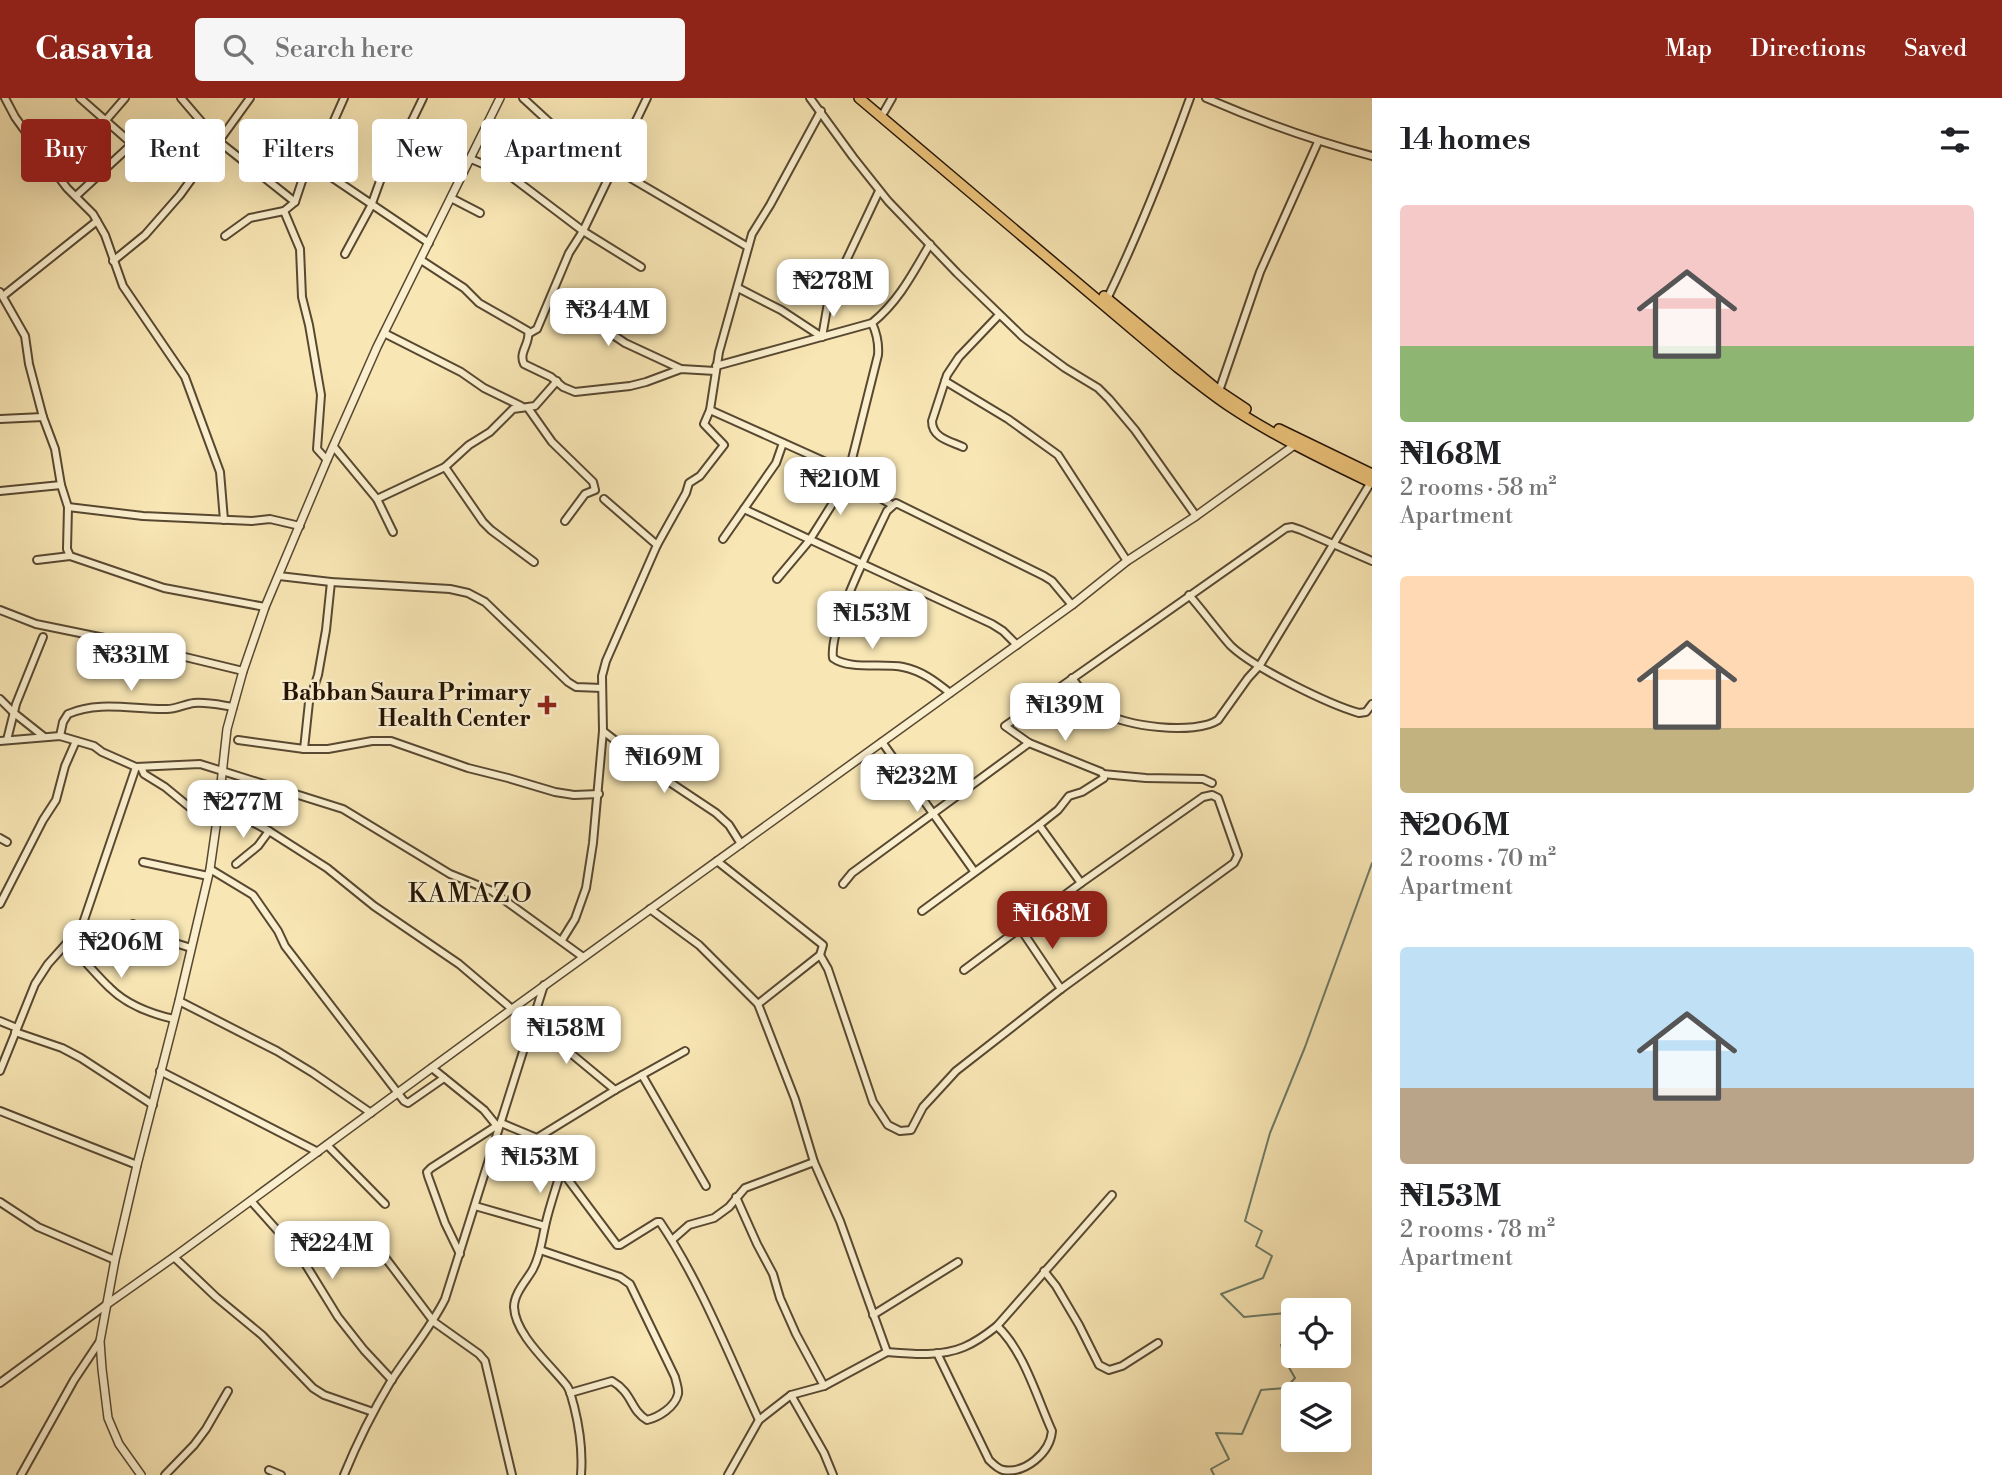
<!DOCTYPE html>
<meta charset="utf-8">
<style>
:root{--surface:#fff;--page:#f6f6f6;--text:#202124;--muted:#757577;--accent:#8f2418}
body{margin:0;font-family:"Libre Bodoni",serif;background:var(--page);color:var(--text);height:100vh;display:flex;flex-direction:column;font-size:26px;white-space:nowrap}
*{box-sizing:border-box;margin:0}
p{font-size:23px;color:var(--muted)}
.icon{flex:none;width:38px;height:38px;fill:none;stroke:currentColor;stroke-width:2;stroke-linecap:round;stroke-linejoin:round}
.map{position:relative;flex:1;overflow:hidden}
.panel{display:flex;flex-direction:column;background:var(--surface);width:630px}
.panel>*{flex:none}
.top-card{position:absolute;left:21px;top:21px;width:665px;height:63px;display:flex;gap:14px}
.fabs{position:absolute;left:1281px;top:1200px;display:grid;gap:14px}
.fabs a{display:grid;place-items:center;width:70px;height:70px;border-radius:7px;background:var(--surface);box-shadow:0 7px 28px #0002;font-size:35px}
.price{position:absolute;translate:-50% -60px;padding:0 16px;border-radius:14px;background:#fff;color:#222;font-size:23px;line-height:46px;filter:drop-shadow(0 2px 4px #0008)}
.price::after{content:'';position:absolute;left:50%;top:42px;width:21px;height:16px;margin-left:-10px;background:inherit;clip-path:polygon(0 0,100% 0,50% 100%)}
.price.selected{background:var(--accent);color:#fff}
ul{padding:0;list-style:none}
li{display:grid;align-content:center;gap:14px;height:371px;padding:0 28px}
li span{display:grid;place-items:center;height:217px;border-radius:7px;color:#555}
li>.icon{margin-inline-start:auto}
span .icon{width:126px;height:126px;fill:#fffc;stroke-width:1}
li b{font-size:30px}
h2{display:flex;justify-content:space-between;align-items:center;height:84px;padding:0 28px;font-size:30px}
.chip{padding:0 24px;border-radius:7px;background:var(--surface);box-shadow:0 7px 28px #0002;font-size:24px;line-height:63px}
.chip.selected{background:var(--accent);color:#fff}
header{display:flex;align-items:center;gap:42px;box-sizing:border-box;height:98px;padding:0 35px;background:var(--accent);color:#fff}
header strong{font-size:33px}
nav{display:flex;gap:38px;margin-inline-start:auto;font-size:24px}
.search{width:490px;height:63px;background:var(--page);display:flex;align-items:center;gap:18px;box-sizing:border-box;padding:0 24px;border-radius:7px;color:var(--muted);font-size:26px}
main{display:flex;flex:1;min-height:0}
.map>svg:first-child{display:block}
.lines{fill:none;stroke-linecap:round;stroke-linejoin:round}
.stream{stroke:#6d7b67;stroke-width:2}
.minor-casing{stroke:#584831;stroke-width:10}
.tertiary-casing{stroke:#584831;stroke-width:10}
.primary-casing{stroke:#231305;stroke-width:12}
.minor{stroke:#faefce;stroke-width:6}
.tertiary{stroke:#faefce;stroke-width:7}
.primary{stroke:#ecc37a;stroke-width:9}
.poi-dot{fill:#8f2418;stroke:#faefce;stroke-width:2.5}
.labels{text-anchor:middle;stroke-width:5;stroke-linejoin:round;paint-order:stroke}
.poi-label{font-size:23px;font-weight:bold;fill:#231305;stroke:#faefce;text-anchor:end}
.quarter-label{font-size:26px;letter-spacing:2px;fill:#231305;stroke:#faefce}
</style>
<header>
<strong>Casavia</strong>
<div class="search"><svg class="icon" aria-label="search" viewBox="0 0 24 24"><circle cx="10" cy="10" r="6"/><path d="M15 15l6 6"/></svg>Search here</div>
<nav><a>Map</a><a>Directions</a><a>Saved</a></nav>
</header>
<main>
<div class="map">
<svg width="1372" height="1377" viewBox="0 0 1372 1377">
<rect width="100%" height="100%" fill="#f8e6b4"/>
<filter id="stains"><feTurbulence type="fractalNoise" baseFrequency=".00286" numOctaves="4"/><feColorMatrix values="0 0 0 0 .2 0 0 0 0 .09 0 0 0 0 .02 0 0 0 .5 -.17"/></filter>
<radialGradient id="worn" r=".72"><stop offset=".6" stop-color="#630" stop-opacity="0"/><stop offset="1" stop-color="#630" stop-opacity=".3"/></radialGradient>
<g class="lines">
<!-- stream -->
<g class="stream">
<path d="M1293,1223l-7,-8 -42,4 -23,-23 42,-16 9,-22 -16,-10 6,-15 -17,-10 25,-88 35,-86 67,-184"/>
<path d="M1214,1377l-3,-6 18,-10 -13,-26 26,1 19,-44 25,-2 9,-10 -8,-14 -6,-19 12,-12"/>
</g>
<!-- minor casing -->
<g class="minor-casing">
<g id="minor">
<path d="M5,0l10,19 36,50 16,21 26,26 12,21 18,51 62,91 35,95 4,48"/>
<path d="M181,0l36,42 78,62 -11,9 16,38 2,48 7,28 12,70 -4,54 10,11"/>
<path d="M523,0l26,24"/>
<path d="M810,0l43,59 35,44 69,72 66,64 42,31 33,20 11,11 26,31 61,86"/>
<path d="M1206,0c55,24 109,43 166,58"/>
<path d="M884,14l8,-14"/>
<path d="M106,22l19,-22"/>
<path d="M471,61l38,16 74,56 58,36"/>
<path d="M615,71l133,78"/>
<path d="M312,72l32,-72"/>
<path d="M76,98l55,-51 -1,-3 -50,-44"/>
<path d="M451,100l29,15"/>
<path d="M295,104l9,-27 8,-5h9l108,73"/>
<path d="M225,138l25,-18 34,-7"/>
<path d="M345,156l26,-48 13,-36 24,-41 15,-31"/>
<path d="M421,162l43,28 15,15 49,28c3,12 -10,21 -4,33l27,13 12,10 12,5 55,-6 16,-4 35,-13 34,2"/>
<path d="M113,163l32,-26 35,-40 70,-97"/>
<path d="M738,190l43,22 41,27 7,-40 50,-106"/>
<path d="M0,194l25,44 4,28 14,53 12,32 6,36 7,22 -1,42 3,7 94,32 101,19"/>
<path d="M553,196l72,49 56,26"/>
<path d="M3,198l94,-75"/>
<path d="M1107,201c32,-66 58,-132 83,-201"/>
<path d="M384,235l77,39 23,16 37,18"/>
<path d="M530,235l7,-4 32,-76 14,-22 64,-133"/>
<path d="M716,268l156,-43c27,-22 41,-50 58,-79"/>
<path d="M945,283l63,38 50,36 69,106"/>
<path d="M1219,293l41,-119 58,-130"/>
<path d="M528,310l24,34 41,40 2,8 -10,4 -20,27"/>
<path d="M710,312l127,57 10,-1"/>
<path d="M0,321l43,-2"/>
<path d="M334,349l43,52 16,33"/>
<path d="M963,349c-13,-6 -31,-9 -31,-26l15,-46 12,-18 40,-42"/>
<path d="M445,369l38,55 8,8 43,32"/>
<path d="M848,381l44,26"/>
<path d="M0,393l61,-6"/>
<path d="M377,401l68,-32 24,-22 21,-13 23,-23 22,-3 22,-25"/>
<path d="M604,401l53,46"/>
<path d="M68,409l75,9 109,5 18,-2 30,7"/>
<path d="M744,411l248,115 11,7 14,14"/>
<path d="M723,441l53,-76 7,-20"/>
<path d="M37,462l33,-4"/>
<path d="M279,478l52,6 119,7 18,4 17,9 83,80 8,5 26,1"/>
<path d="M777,481l32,-38 39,-62 -1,-13 5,-7 26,-104c1,-12 -1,-21 -6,-32"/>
<path d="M1189,497c14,16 27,34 41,50 22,22 98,59 129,68l7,-1 6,-8"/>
<path d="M0,512l36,14 83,17 124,30"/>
<path d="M1072,580c8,11 18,24 29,33 22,16 95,24 117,9l30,-42 12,-13 111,-183"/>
<path d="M950,595c-15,-12 -28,-22 -47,-26 -20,-4 -54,3 -70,-9 -4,-32 39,-115 54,-147l9,-8 148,73 8,5 20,24"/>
<path d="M0,601l14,14 29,23"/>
<path d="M603,633l62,48 51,34 13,12 12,19"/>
<path d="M60,638l3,-14 5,-8c31,-14 67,-4 99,-5 9,0 18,-5 27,-6 14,-1 26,2 39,4"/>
<path d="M7,642l9,-36 27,-67"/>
<path d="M238,642l66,9h24l44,-8h19l77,27 40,10 47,14 19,3 25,-1"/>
<path d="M0,643l60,-5 34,10 8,6 34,15 64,-3 143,45 107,65 42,17 91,66"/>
<path d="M882,644l92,129"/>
<path d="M304,651l5,-47 9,-27 8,-45 5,-48"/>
<path d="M141,669l3,7 21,13 28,23 24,10"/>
<path d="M1103,676l43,4 57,1 9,4"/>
<path d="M219,706l50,27 58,37 47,38 85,58 53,45"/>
<path d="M1039,727l42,58"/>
<path d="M0,740l7,4"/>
<path d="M717,763l106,84 -3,10 -62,49"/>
<path d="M143,764l65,14"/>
<path d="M236,766l22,-18 11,-15"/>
<path d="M210,771l43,26 25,36 7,15 119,155 4,2 36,-25"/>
<path d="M843,786l9,-11 177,-130"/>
<path d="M0,806l43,-84 13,-20 9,-34 11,-25"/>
<path d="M650,811l49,36 59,59 37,95 19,63 26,59 47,131 -63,34 -33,9 -32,25 -31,55"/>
<path d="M922,813l117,-86 19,-15 11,-14 13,-4 22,-14 -1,-4 -2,-2 -72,-29 -24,-17 281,-198 6,-1 9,3 71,31"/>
<path d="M133,826l39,18 19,6"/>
<path d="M1020,830l41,61"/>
<path d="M562,842l13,-21 11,-31 7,-45 10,-112 -1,-55 4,-15 51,-116 29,-52 3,-10 11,-7 24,-31 -20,-21 6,-14 9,-58 33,-118 18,-29 51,-94"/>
<path d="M68,846c15,14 27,30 42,44 16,16 42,26 64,31"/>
<path d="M820,857l8,14 45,133 15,23 12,6 11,-1 12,-23 33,-36 105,-82 173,-126 4,-8 -20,-57 -6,-3 -9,2 -122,86 -117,87"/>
<path d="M179,903l98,50 36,22 58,40"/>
<path d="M0,923l17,7"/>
<path d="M533,924l82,68"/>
<path d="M15,934l47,16 19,10 72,47"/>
<path d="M432,970l52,42 13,16"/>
<path d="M0,973l35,-87 13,-20 34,-38 54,-159"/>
<path d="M160,973l158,81"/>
<path d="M642,977l64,111"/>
<path d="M0,1013l137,54"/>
<path d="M537,1040l80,107h3l37,-23h3c40,59 69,133 99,198"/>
<path d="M327,1047l58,59"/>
<path d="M561,1073c-5,17 -11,34 -15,51 -4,16 -5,32 -13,47 -6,11 -19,24 -19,38 1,28 37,58 53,79 4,6 5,14 7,20 6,24 9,44 7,69"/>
<path d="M736,1099l21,47 16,30 7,24 16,36 28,52"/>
<path d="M251,1103l50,56 37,60 26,33 28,30"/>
<path d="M0,1104l38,25 77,33"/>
<path d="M475,1108l70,20"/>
<path d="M672,1142l17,-15 25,-7 15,-11 16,-19 69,-26"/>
<path d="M540,1152l80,27 10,7 45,93c1,5 4,12 3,17 -3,13 -19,23 -31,26 -17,-10 -14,-27 -35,-39l-42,12"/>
<path d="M460,1156l-15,-31 -17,-47 -1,-4 4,-4 70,-45 36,15 78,-48 70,-39"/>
<path d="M384,1158l50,66 45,32 6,7 27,114"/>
<path d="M174,1159l42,40 46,38 51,53 11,7 49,17"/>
<path d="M1044,1173l12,15 23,39 20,40 10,5 13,-4 36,-23"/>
<path d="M873,1217l85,-53"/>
<path d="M887,1254c24,2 54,5 77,-5 12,-5 23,-13 33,-21l115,-131"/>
<path d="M937,1255l52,107c4,4 9,9 14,10 22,4 47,-17 49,-39 -15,-33 -28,-80 -55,-105"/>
<path d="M0,1285l106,-78"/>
<path d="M791,1297l33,58 9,22"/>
<path d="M269,1372l12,5"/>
<path d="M21,1377l53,-95 26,-39"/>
<path d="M165,1377l29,-30 12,-16 22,-38"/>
<path d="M344,1377c13,-32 29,-64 47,-94 18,-28 39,-52 54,-82l99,-314"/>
</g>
</g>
<!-- tertiary casing -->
<g class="tertiary-casing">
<g id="tertiary">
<path d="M106,1207l68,-48 338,-248 560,-404 55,-44 69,-45 100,-72"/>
<path d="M141,1377l-22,-31 -11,-26 -6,-49 -2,-28 15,-81 22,-95 42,-164 31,-132 7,-49 10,-91 16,-58 22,-64 62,-147 50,-113 123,-249"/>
</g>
</g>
<!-- primary casing -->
<g class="primary-casing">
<g id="primary">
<path d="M859,0l318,269c17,13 34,27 52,39 45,30 95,54 143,77"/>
<path d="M1104,198l115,95 27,18"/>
<path d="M1279,331l93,45"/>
</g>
</g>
<!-- minor -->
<use href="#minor" class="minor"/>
<!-- tertiary -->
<use href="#tertiary" class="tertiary"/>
<!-- primary -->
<use href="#primary" class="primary"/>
</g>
<!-- markers -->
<path class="poi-dot" d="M543.5 596.5h7v7h7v7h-7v7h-7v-7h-7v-7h7z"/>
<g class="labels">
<!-- poi labels -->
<g class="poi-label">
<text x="531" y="602">Babban Saura Primary<tspan x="531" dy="26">Health Center</tspan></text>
</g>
<!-- quarter labels -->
<g class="quarter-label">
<text x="471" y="804">KAMAZO</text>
</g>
</g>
<rect width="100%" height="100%" filter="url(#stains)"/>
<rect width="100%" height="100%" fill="url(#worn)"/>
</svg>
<div class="fabs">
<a><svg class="icon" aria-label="locate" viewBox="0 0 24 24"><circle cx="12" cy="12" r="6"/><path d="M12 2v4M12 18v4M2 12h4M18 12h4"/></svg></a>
<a><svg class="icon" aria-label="layers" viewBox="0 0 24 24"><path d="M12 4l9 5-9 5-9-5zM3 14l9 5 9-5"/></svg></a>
</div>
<b class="price" style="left:833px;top:221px">₦278M</b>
<b class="price" style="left:608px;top:250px">₦344M</b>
<b class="price" style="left:840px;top:419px">₦210M</b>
<b class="price" style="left:872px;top:553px">₦153M</b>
<b class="price" style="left:131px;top:595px">₦331M</b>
<b class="price" style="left:1065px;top:645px">₦139M</b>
<b class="price" style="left:664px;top:697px">₦169M</b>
<b class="price" style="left:917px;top:716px">₦232M</b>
<b class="price" style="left:243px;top:742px">₦277M</b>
<b class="price selected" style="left:1052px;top:853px">₦168M</b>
<b class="price" style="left:121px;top:882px">₦206M</b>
<b class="price" style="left:566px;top:968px">₦158M</b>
<b class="price" style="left:540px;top:1097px">₦153M</b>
<b class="price" style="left:332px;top:1183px">₦224M</b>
<div class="top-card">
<a class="chip selected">Buy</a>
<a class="chip">Rent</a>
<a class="chip">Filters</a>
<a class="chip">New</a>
<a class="chip">Apartment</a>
</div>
</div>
<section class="panel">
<h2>14 homes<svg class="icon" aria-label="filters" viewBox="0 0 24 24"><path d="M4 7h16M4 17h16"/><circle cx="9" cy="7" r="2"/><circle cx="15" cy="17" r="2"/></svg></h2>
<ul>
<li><span style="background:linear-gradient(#f6c9c9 65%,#8fb573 0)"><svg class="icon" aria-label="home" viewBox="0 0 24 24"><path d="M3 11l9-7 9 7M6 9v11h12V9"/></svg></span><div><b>₦168M</b><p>2 rooms · 58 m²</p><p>Apartment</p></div></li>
<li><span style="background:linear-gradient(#ffd9b3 70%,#c2b280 0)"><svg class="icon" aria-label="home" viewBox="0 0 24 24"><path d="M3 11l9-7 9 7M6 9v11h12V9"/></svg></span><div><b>₦206M</b><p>2 rooms · 70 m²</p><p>Apartment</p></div></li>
<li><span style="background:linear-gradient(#bfe0f5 65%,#b9a48a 0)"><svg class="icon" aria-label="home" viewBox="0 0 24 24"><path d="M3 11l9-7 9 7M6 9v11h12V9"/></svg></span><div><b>₦153M</b><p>2 rooms · 78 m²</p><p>Apartment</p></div></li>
</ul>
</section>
</main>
